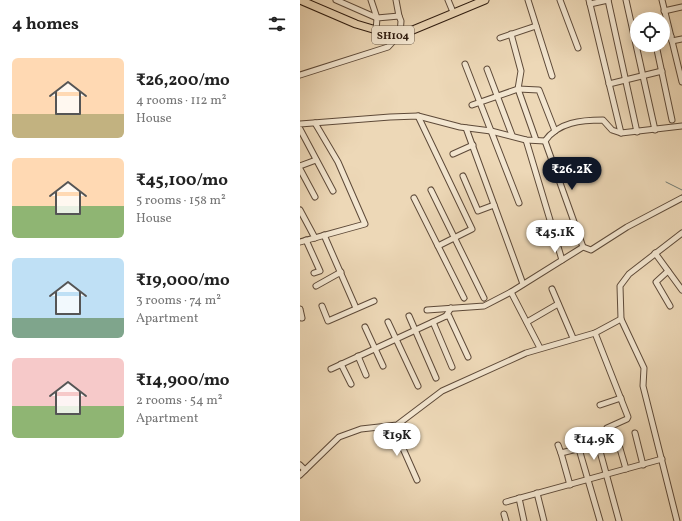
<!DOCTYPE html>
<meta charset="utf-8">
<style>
:root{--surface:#fff;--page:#f2f2f2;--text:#222;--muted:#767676;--accent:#111827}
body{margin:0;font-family:Vollkorn,serif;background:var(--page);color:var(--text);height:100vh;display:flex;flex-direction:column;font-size:15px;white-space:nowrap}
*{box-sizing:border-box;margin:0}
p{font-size:13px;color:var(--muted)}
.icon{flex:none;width:22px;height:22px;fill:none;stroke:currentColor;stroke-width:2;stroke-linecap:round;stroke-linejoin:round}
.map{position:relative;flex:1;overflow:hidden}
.side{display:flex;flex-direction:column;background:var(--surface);width:300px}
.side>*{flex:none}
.fabs{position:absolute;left:330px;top:12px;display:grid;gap:8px}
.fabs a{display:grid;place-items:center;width:40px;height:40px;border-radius:50%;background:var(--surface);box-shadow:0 2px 10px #0003;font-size:20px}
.price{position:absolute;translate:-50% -34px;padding:0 9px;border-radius:14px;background:#fff;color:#222;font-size:13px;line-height:26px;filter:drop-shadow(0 1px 2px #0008)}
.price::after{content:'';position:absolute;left:50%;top:24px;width:12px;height:9px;margin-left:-6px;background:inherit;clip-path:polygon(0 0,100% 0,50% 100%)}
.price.current{background:var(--accent);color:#fff}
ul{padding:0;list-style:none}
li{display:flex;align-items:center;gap:12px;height:100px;padding:0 12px}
li span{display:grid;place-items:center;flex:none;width:112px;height:80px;border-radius:6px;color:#555}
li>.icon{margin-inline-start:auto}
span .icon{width:48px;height:48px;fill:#fffc;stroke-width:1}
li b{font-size:17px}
h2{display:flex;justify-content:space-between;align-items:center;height:48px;padding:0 12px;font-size:17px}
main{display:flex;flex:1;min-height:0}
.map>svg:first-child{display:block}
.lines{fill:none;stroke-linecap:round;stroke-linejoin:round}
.stream{stroke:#6f7a72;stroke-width:1}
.minor-casing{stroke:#5e4a39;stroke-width:7}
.major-casing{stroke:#2e1b0f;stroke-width:9}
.minor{stroke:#f3e6d0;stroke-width:5}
.major{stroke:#edd8b7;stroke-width:7}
.labels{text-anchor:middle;stroke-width:4;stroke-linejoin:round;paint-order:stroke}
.shield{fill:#f3e6d0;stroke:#695849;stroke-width:1}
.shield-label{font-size:11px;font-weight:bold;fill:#2e1b0f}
</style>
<main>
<section class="side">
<h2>4 homes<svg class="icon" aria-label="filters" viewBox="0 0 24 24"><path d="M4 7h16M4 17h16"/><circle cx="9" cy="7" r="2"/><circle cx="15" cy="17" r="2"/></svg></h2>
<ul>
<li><span style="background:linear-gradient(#ffd9b3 70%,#c2b280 0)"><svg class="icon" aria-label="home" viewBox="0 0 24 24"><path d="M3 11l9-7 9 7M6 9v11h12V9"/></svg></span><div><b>₹26,200/mo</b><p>4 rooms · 112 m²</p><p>House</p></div></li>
<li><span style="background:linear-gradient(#ffd9b3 60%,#8fb573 0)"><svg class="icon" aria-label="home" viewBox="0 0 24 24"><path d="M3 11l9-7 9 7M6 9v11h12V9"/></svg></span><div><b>₹45,100/mo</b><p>5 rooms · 158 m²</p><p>House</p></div></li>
<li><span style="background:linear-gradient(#bfe0f5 75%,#7fa58c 0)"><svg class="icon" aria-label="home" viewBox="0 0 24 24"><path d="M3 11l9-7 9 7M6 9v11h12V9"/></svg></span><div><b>₹19,000/mo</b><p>3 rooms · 74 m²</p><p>Apartment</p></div></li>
<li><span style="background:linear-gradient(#f6c9c9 60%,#8fb573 0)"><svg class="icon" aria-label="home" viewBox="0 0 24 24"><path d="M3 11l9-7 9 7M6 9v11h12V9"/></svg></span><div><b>₹14,900/mo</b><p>2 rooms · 54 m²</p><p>Apartment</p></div></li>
</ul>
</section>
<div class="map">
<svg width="382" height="521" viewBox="0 0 382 521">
<rect width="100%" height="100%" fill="#edd8b7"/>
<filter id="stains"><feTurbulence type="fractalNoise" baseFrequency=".005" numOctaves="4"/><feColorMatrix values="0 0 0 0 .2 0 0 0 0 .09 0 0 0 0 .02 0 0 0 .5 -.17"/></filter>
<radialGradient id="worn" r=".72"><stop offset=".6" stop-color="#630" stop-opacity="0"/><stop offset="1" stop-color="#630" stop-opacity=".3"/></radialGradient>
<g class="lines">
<!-- stream -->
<path class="stream" d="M366,182l16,8"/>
<!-- minor casing -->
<g class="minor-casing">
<g id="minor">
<path d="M36,0l41,18"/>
<path d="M71,0l6,18"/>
<path d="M96,0l3,16"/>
<path d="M148,0l5,12"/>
<path d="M228,0l24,76"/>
<path d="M260,0l18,48"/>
<path d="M289,0l32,133"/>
<path d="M308,0l29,132"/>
<path d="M326,0l29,130"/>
<path d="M362,0l20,82"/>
<path d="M290,4l18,-4"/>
<path d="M364,11l18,-4"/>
<path d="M211,34l10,37 -3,18 18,51"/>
<path d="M200,38l36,-12"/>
<path d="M363,38l8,-2"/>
<path d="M372,41l10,-2"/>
<path d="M356,45l16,75"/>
<path d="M165,64l54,139"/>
<path d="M187,69l25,66"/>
<path d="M0,75l88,-28 12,-13 1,-13 -2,-5 -22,2 -1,13"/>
<path d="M309,84l53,-13"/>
<path d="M172,105l46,-16 21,1 16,41"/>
<path d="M118,116l54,113 -34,17"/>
<path d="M0,124l90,-7 28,-1 42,11 31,4 35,9 19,1c13,-19 37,-21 58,-21l9,10 9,3 61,-7"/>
<path d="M166,128l57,156"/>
<path d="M0,129l33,62"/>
<path d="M226,140l36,120"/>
<path d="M245,141l38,106"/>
<path d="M153,154l20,-9"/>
<path d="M0,166l16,-6"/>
<path d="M0,169l15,28"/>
<path d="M163,176l15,35 16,-6"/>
<path d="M131,190l53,108"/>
<path d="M114,198l50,100"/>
<path d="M0,210l15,28"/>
<path d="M24,235l32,73"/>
<path d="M6,240l14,31 -6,2"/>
<path d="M0,242l65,-18 -27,-62 -23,-39"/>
<path d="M355,253l27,37"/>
<path d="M368,271l-12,11 14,24"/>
<path d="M16,286l25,-14"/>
<path d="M252,289l21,49"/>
<path d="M211,292l29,56"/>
<path d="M22,306l6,15 46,-20"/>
<path d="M0,309l2,9"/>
<path d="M127,310l57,-4 27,-14 72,-45 8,3 36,-23 55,-29"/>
<path d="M109,316l27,62"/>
<path d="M146,316h3l19,41"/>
<path d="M321,319l23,49 -1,18 34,135"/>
<path d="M88,322l30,64"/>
<path d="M133,322l19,45"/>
<path d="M227,322l31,-18"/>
<path d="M65,327l18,39"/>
<path d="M295,333l33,84 -1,2 -20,9"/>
<path d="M58,356l8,19"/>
<path d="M41,364l10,20"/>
<path d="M31,369l115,-53 5,-8"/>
<path d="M300,405l21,-7"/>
<path d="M93,426l24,54"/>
<path d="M335,433l8,32"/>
<path d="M316,435l10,34"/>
<path d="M298,444l21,77"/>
<path d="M258,445l3,8 56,-14"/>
<path d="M279,449l21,72"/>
<path d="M261,453l9,32"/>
<path d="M0,465l5,5"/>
<path d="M0,475l39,-38 22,-8 36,-4 45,-34 84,-38 69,-20 26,-14 -1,-33 9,-12 53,-41"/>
<path d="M237,493l7,28"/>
<path d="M219,498l5,23"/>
<path d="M206,502l156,-43"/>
<path d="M204,514l2,7"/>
</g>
</g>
<!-- major casing -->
<g class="major-casing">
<path id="major" d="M0,0l56,24 37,11 15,-3 77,-32"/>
</g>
<!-- minor -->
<use href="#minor" class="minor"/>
<!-- major -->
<use href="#major" class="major"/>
</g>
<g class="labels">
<!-- shield labels -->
<rect class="shield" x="72" y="26" width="42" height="18" rx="3"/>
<g class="shield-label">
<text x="93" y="39">SH104</text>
</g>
</g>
<rect width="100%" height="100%" filter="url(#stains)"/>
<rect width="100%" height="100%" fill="url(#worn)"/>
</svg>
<div class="fabs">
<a><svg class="icon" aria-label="locate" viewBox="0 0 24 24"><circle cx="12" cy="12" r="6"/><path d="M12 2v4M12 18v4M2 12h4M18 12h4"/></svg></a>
</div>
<b class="price current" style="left:272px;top:191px">₹26.2K</b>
<b class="price" style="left:255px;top:254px">₹45.1K</b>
<b class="price" style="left:97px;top:457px">₹19K</b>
<b class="price" style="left:294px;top:461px">₹14.9K</b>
</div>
</main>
